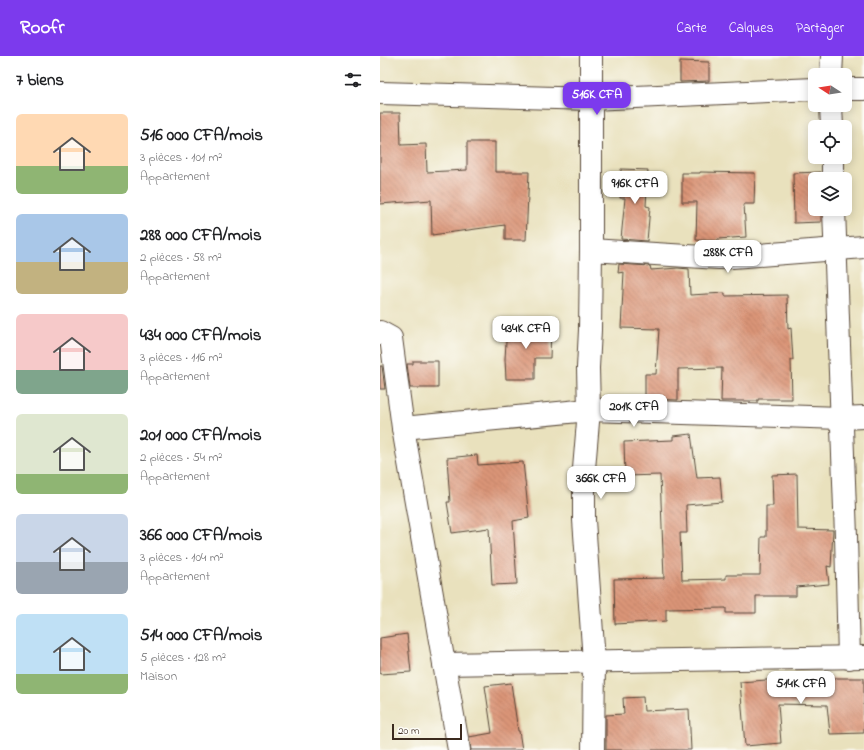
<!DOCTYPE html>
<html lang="fr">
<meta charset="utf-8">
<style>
:root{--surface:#fff;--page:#f6f6f6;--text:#202124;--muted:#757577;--accent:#7c3aed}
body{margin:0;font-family:"Indie Flower",sans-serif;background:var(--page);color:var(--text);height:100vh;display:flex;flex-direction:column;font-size:15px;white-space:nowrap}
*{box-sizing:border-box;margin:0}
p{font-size:13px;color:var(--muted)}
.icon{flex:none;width:22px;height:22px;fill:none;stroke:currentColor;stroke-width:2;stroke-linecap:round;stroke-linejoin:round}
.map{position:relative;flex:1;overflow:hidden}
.details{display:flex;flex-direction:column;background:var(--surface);width:380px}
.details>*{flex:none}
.needle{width:26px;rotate:282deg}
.controls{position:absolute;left:428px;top:12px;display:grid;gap:8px}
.controls a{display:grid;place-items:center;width:44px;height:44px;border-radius:6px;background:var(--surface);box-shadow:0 2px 10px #0003;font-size:20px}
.scale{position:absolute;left:12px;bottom:10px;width:70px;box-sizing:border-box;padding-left:4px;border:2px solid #3b2a1e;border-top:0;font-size:11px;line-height:14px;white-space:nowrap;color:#3b2a1e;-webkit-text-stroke:3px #fdfcf7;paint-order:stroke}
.price{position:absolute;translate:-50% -34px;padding:0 9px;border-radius:8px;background:#fff;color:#222;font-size:13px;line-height:26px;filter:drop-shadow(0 1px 2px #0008)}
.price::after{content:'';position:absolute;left:50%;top:24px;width:12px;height:9px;margin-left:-6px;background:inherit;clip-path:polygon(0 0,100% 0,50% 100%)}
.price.current{background:var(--accent);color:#fff}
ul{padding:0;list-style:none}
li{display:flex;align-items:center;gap:12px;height:100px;padding:0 16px}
li span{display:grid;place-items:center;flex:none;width:112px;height:80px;border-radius:6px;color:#555}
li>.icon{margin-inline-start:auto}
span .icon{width:48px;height:48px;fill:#fffc;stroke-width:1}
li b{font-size:17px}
h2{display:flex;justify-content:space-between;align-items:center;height:48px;padding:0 16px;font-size:17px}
header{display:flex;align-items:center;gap:24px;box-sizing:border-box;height:56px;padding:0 20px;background:var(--accent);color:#fff}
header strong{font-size:19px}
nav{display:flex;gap:22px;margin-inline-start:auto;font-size:14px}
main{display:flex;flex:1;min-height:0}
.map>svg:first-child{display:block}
.building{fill:url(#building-back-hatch)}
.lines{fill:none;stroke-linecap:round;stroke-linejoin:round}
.street-casing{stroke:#554536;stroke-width:24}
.street{stroke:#fff;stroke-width:22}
</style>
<header>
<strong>Roofr</strong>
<nav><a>Carte</a><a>Calques</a><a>Partager</a></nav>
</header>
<main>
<section class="details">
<h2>7 biens<svg class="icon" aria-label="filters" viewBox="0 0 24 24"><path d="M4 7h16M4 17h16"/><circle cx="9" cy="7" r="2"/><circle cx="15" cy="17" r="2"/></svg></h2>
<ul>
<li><span style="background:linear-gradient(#ffd9b3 65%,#8fb573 0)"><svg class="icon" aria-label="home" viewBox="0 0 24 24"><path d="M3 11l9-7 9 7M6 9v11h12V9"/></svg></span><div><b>516 000 CFA/mois</b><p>3 pièces · 101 m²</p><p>Appartement</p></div></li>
<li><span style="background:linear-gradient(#a9c7e8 60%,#c2b280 0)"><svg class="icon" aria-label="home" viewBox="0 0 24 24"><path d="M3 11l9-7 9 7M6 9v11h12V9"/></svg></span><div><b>288 000 CFA/mois</b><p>2 pièces · 58 m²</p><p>Appartement</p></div></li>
<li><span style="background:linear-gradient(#f6c9c9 70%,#7fa58c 0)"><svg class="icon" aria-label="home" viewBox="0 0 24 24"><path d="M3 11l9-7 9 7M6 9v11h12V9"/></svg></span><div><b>434 000 CFA/mois</b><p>3 pièces · 116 m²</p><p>Appartement</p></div></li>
<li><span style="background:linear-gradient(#dfe7d0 75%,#8fb573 0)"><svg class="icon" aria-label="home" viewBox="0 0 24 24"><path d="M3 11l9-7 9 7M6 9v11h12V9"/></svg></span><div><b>201 000 CFA/mois</b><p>2 pièces · 54 m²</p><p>Appartement</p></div></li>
<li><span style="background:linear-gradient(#c9d6e8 60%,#9aa5b1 0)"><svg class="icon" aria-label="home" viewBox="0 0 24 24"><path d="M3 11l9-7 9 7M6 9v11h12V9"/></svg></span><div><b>366 000 CFA/mois</b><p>3 pièces · 104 m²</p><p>Appartement</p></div></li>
<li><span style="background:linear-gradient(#bfe0f5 75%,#8fb573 0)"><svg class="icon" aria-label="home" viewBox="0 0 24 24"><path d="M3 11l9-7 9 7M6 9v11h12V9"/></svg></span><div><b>514 000 CFA/mois</b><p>5 pièces · 128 m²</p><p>Maison</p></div></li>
</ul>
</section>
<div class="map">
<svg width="484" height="694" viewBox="0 0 484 694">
<defs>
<pattern id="building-back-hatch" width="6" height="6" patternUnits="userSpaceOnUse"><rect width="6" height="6" fill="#da9477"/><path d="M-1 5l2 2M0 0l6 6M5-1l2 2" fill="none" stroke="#b27961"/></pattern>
</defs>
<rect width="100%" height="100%" fill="#fdfcf7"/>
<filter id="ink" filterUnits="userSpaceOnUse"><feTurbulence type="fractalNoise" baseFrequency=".025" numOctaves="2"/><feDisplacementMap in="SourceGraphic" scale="8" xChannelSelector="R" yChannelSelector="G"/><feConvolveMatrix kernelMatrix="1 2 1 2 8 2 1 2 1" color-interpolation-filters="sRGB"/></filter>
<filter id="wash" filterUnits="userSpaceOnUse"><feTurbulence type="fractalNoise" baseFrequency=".012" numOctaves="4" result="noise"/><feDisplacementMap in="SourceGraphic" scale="16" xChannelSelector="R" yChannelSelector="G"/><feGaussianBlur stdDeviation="0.9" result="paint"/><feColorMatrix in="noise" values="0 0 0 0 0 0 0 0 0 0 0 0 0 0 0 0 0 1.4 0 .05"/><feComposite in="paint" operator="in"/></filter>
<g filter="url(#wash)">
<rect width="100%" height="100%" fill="#e9e1bd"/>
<g id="blocks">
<!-- building -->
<g class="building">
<path d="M300,5l29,1v19l-29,1z"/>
<path d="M0,57h20l1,32 25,-1 1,28 40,-2v-28h28v30h34l-3,68h-21v-15l-73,10 -1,-35 -51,4z"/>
<path d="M241,113l27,1 -2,36 4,1 -3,34 -26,-2 4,-41h-5z"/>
<path d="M320,116l55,1 -1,31h-10l2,33 -28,2v2l-22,-1 1,-38h-15v-29h18z"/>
<path d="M440,116v7h-5v30h6v13l-27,1 -1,-50z"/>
<path d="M239,208l31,2 1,4 27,-2 11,1 1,26 35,-2v3l62,-1 1,34 3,-1 2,32h-2l1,39h-34v2h-37l1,-33 -44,1v31l-33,-1v-25h11l3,-45 -38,-1 3,-56 -6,1z"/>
<path d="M127,269l44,2 -1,31h-15v21h-29l-1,-20z"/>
<path d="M33,305h25v27h-28l-3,-24h6z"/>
<path d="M0,310h2l3,23h-5z"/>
<path d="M311,378l6,44 23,-1 2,25 -36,3 1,28h-7l2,47 44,-1v-4h34l1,-38h5v-31h7l-1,-31 25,-1 1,55 35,1 -2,37 -4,-1 2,18 -33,3v9h-40v17h-30v-5l-60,1v12l-51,3 -1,-45 50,-1 -4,-103 -35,1 -1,-34 49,-2v-4z"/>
<path d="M97,399l1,10 45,-3 6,56 -16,3 4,63 -25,1 -3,-57 -37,5 -5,-31h3l-3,-44z"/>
<path d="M27,578l4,38 -31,2v-36z"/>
<path d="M413,622h71v55l-34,1 -3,-29 -49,-1 3,39 -36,3 -5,-64z"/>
<path d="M131,627l7,48h1l3,19h-51l-2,-13 23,-4 -7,-47z"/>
<path d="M263,641l1,14 45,-2 2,41h-85v-35l18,-1 -1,-16z"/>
</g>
</g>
</g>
<g filter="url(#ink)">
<use href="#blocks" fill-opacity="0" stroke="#554536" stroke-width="1"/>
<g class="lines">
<!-- street casing -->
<g class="street-casing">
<g id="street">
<path d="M211,0v194l-1,80 -2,38 1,42 -5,59v51l10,141 -1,89"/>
<path d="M451,19l1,-19"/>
<path d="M465,33h19"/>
<path d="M0,37l211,6 224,-10"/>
<path d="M451,49l1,22"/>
<path d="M453,101v22"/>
<path d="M454,153l12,327 3,122"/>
<path d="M211,194l128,8 145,-11"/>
<path d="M0,276l11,6 12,90 56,322"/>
<path d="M23,372l186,-18 252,8 23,-1"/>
<path d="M64,608l420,-7"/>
</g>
</g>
<!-- street -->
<use href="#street" class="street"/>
</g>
</g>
</svg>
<div class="controls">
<a><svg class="needle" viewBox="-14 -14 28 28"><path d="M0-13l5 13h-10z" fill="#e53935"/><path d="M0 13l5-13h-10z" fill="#757577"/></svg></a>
<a><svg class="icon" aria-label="locate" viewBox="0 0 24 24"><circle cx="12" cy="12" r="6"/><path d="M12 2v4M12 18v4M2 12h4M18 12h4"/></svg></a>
<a><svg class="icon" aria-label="layers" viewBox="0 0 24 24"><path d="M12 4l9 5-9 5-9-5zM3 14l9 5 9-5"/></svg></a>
</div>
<div class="scale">20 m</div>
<b class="price current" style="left:217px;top:60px">516K CFA</b>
<b class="price" style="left:255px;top:149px">916K CFA</b>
<b class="price" style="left:348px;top:218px">288K CFA</b>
<b class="price" style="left:146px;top:294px">434K CFA</b>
<b class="price" style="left:254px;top:372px">201K CFA</b>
<b class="price" style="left:221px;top:444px">366K CFA</b>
<b class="price" style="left:421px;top:649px">514K CFA</b>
</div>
</main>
